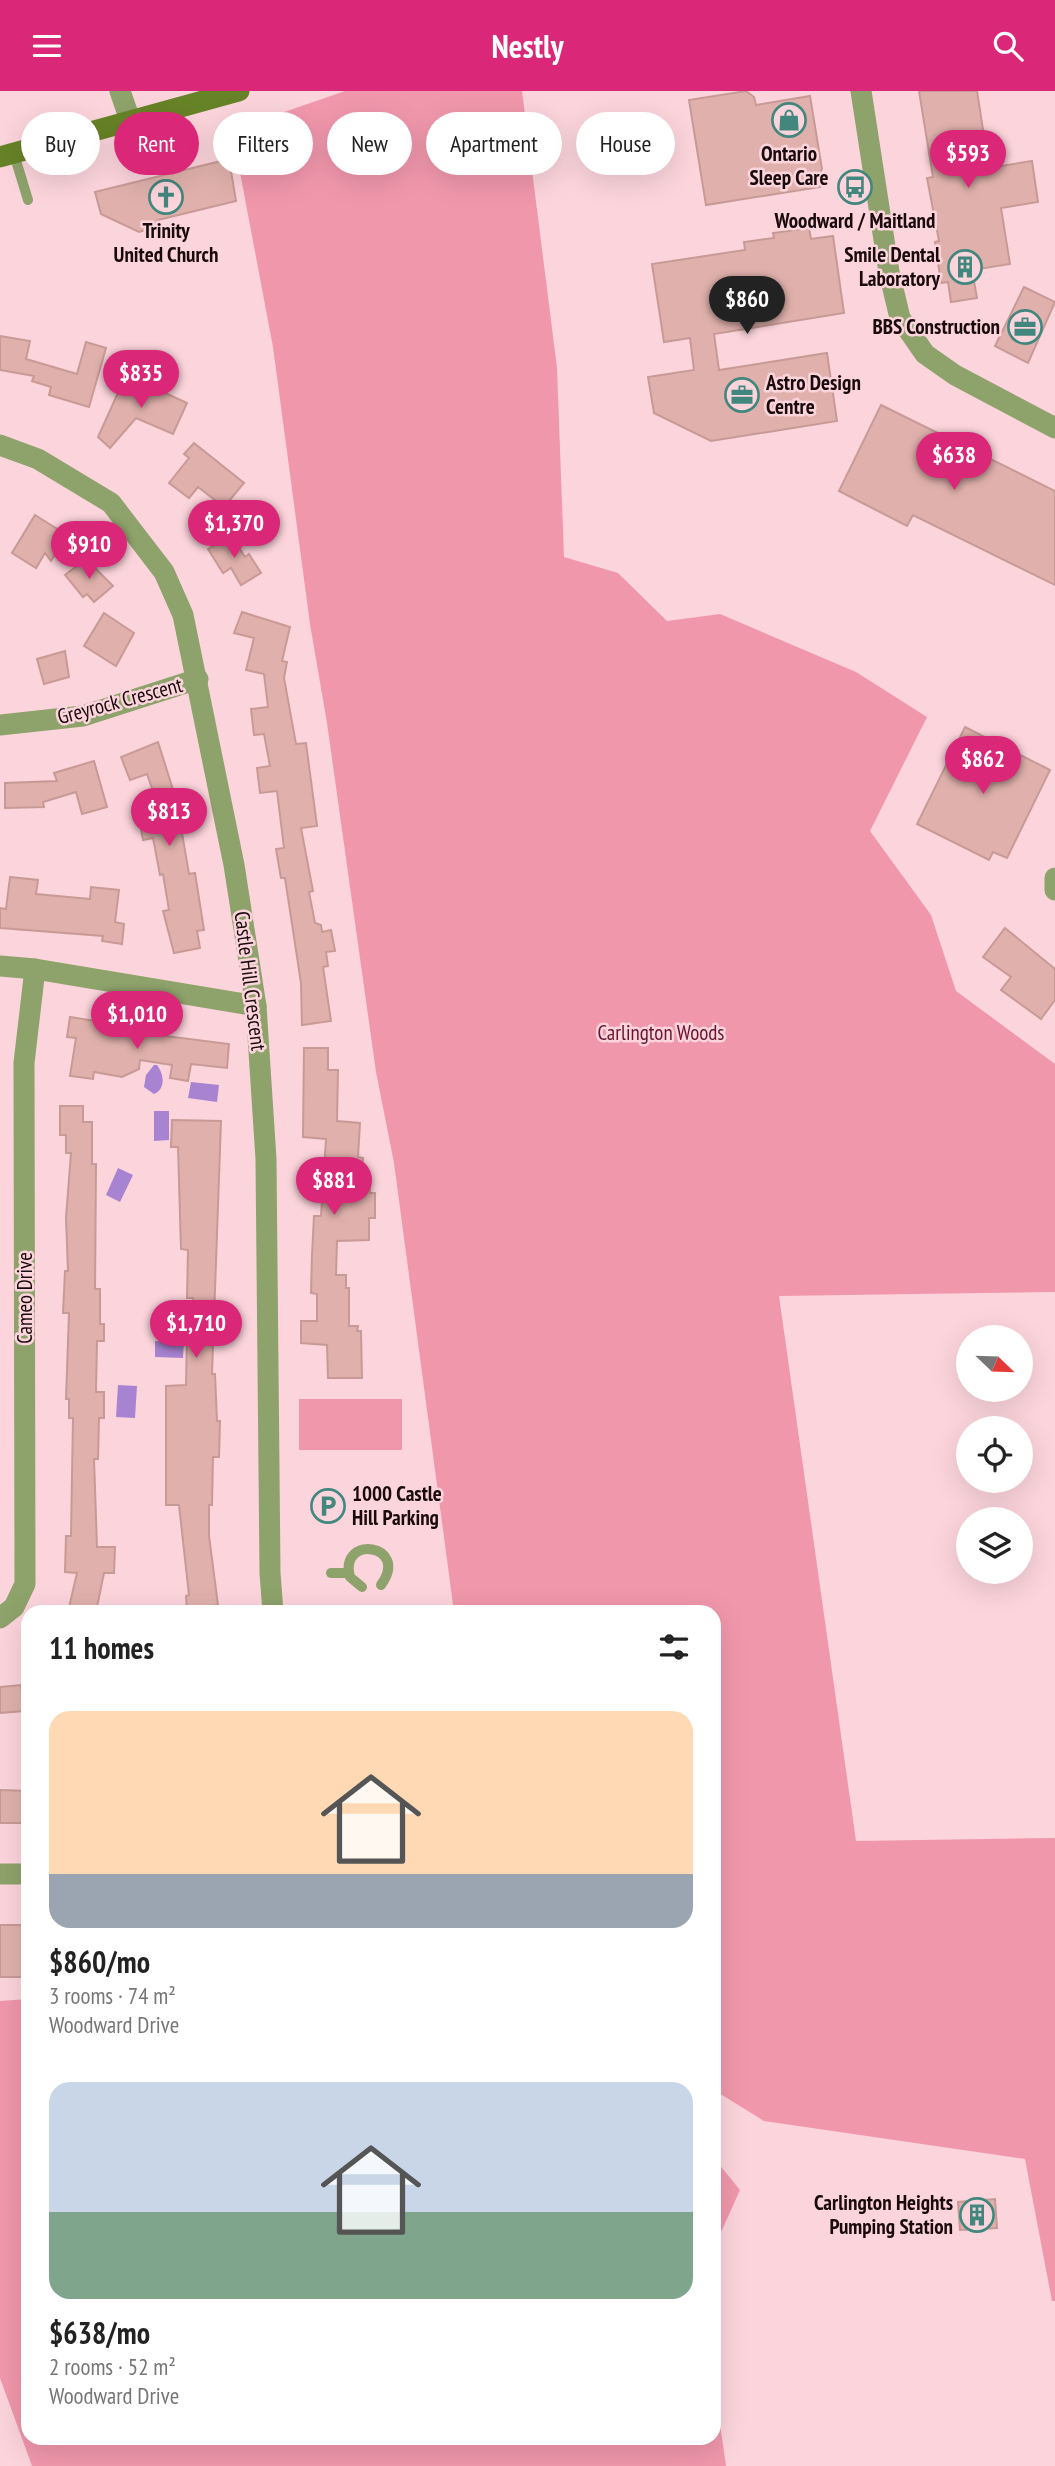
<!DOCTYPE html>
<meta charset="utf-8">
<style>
:root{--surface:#fff;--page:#f2f2f2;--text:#222;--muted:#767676;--accent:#db2777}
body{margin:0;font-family:"PT Sans Narrow",sans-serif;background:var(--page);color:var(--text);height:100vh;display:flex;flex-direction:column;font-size:26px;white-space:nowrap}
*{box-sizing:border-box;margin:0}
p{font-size:23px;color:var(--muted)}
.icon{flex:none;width:38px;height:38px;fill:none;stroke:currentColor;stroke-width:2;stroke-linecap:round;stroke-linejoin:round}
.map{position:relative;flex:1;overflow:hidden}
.panel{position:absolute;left:21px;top:1514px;width:700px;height:840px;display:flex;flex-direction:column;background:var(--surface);border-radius:21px;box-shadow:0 7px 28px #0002}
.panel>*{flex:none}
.guide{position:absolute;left:21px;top:21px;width:700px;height:63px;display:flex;gap:14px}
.needle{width:46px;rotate:113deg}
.tools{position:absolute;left:956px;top:1234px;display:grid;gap:14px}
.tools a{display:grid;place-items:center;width:77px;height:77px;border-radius:50%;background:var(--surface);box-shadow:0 7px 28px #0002;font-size:35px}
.price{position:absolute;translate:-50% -60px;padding:0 16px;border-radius:24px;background:var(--accent);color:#fff;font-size:23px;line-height:46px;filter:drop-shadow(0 2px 4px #0008)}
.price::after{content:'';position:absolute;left:50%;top:42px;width:21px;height:16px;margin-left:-10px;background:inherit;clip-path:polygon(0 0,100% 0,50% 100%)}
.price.active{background:#222;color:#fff}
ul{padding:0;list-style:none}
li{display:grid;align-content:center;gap:14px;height:371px;padding:0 28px}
li span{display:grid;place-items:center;height:217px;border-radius:21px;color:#555}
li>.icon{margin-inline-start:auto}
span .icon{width:126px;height:126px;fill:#fffc;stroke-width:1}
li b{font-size:30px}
h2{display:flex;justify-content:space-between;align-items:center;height:84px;padding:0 28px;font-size:30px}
.chip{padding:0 24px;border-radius:32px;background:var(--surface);box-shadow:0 7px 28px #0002;font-size:24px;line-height:63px}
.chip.active{background:var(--accent);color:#fff}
header{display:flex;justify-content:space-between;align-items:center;height:91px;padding:0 28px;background:var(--accent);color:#fff;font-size:32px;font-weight:700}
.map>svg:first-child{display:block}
.green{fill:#f197ac}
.water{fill:#a883d1}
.building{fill:#e0b1ac;stroke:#c89a96;stroke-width:2}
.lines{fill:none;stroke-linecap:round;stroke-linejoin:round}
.service{stroke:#8ea26b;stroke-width:10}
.minor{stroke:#8ea26b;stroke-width:21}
.tertiary{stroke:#8ea26b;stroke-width:21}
.secondary{stroke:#678327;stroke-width:21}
.labels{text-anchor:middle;stroke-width:5;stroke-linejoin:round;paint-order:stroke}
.poi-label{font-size:21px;font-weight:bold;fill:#190a0d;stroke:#fcd4dc}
.street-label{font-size:21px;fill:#190a0d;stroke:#fcd4dc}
.park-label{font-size:21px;fill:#691432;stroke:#fcd4dc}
</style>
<header><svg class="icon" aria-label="menu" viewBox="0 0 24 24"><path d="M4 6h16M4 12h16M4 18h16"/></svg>Nestly<svg class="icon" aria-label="search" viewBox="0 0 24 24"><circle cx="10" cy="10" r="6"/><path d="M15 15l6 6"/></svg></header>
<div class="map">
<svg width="1055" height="2375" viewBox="0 0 1055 2375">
<rect width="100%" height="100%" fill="#fcd4dc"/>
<!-- green -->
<g class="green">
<path d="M345,0h177l35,277 7,189 54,16 49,48 53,-7 136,58 71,45 -57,114 61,84 25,76 99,73v228l-276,4 77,545 199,-3v463h-3l-27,-142 -261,-38 -50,-31v-478h-260l-60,-449 -18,-91 -49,-349 -17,-99 -37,-277 -41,-217z"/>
<rect x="299" y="1308" width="103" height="51"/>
<path d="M28,1908v439h686v-57l12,85h-694l-32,-88v-377z"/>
<path d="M714,2067l26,32 -26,58z"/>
</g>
<!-- water -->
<g class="water">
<path d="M154,974h3c7,9 9,24 -3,29l-10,-7 2,-12z"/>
<path d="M191,991l28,3 -2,17 -29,-4z"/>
<path d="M154,1020h15v29l-15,1z"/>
<path d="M118,1077l15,7 -13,27 -14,-7z"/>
<path d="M155,1250l29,1 -1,16 -28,-1z"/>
<path d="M118,1294l19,1 -2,32 -19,-1z"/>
</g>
<!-- building -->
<g class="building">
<path d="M746,0l8,6 2,8 54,-9 12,73 -4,6 2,12 -114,18 -17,-105z"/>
<path d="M919,0h58l12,77 43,-7 6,41 -37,6 9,56 -38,6 5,28 -26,4 -3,-20 -7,1 -6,-41 4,-1 -12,-63 6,-1z"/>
<path d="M229,68l7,42 -78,19 2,6 -21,6 -38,-18 -6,-22z"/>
<path d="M809,137l2,11 22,-3 11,77 -130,21 5,36 108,-17 10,68 -126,20 -57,-28 -6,-36 46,-7 -4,-32 -26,4 -12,-78 93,-14 -1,-8 30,-4 -1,-5z"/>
<path d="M1024,196l31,15 -27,61 -33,-17z"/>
<path d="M0,245l30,5 -4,18 51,15 9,-32 20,6 -17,59 -40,-12 2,-8 -19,-6 2,-5 -34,-6z"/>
<path d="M126,284l61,28 -14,31 -37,-16 -26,30 -12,-11z"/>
<path d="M881,314l174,86v94l-142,-70 -6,11 -68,-35z"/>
<path d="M194,352l50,40 -20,24 -26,-20 -9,11 -20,-15 20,-25 -5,-4z"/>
<path d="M35,424l32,20 -16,26 -6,-8 -9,15 -24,-15z"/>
<path d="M231,444l14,22 4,-3 12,19 -20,12 -10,-17 -8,5 -15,-24z"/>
<path d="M86,468l27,27 -19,16 -7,-8 -4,3 -18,-22z"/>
<path d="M242,521l48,15 -8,34 5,1 -3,16 12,66 10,-1 11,83 -16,2 12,63 -4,1 6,31 6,2 1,7 9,-2 4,21 -9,1 2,14 -5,1 8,54 -29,4 -1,-42 -16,-105h-4l-5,-29 8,-1 -7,-57 -17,2 -3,-25 13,-2 -6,-32 -10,1 -3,-26 17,-2 -4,-33 -18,-4 8,-32 -20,-5z"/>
<path d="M104,522l30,20 -18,33 -32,-20z"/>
<path d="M65,560l4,26 -25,7 -7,-25z"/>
<path d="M965,636l85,43 -43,88 -14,-6 -4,8 -72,-36z"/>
<path d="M158,651l17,54 5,-1 7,37 -5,1 7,41 6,-1 9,57 -7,1 3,17 -26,5 -11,-42 6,-1 -6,-36 -3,1 -7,-37 -10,2 -5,-28 21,-4 -12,-34 -17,6 -9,-23z"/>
<path d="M94,670l13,46 -25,7 -6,-22 -33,10 1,5 -39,1v-25l52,-2 -3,-8z"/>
<path d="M10,786l28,3 -2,14 54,5 1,-12 28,3 -4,32 9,2 -2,20 -20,-3 1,-5 -103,-8v-20l6,1z"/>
<path d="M1005,837l50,41v31l-14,19 -40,-29 10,-13 -28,-20z"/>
<path d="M70,926l39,6v3l41,8 79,10 -2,24 -36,-4 -3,17 -18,-3 2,-13 -32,-5 -1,9 -17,8 -28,-5 -1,7 -23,-3 6,-38 -9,-1z"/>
<path d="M304,957h24v22h10l-1,51 23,2 -2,34 5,1 -2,23h8l1,12h5v25h-6v22l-32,1 -1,34h10v13h3v38h9l-1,5h4l1,47h-34l-1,-33 -26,-2v-22h16v-27l-6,-1 1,-38 2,-39h7l5,-77 -23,-2z"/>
<path d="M60,1015h23v16h9v42h4l-1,125h5v35h4v17h-7l-1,51h8v26h-5l-1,41h-4l3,88h18l-1,26h-10l-8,39h-28l9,-39 -12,-1 1,-36h5l2,-118h-4v-19h-3l3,-86h-6l2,-42h3l-2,-53 5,-65h-5v-18h-6z"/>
<path d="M172,1029l49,1 -9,253h3l2,47h3l-1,36h-6l-1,48h-3v31l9,69 -6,1v6h-25l-1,-16 3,-1 -10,-90h-13v-119l20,-1 1,-52h5l1,-35h-6l1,-48 -7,-1 -3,-102h-7z"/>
<path d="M21,1594l3,26 -24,2v-26z"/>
<path d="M0,1699l28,1v32h-28z"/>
<rect x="0" y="1834" width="28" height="52"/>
<path d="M995,2108l2,29 -37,2 -2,-28z"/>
</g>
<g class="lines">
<!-- service -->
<g class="service">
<path d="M14,63l14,46"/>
<path d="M331,1482h18"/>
<path d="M362,1496l-12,-10c-12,-43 61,-33 31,8"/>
</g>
<!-- minor -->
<g class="minor">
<path d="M120,0l11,32"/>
<path d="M0,354l38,14 73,44 53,69 19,43 51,250 22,141 10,153 4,414 3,39"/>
<path d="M0,634l83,-9 115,-37"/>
<path d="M1055,787v12"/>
<path d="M0,875l35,3 221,37"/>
<path d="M0,1527l14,-11 11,-23 -1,-521 11,-94"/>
<path d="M0,1783h28"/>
</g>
<!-- tertiary -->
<path class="tertiary" d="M861,0l28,181 11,46 25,36 30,21 100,53"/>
<!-- secondary -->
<path class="secondary" d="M0,66l239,-66"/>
</g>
<!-- icons -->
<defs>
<g id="shop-ring" transform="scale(1.75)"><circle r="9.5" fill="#fcd4dc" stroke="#41877e" stroke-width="1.5"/><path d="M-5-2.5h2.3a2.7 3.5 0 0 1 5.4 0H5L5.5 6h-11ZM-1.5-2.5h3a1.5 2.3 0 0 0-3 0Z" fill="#41877e"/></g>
<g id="bus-ring" transform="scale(1.75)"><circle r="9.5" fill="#fcd4dc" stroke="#41877e" stroke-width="1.5"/><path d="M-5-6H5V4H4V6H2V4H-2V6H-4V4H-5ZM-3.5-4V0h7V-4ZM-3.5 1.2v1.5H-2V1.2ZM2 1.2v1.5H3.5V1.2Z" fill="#41877e"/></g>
<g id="church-ring" transform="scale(1.75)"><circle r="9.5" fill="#fcd4dc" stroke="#41877e" stroke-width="1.5"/><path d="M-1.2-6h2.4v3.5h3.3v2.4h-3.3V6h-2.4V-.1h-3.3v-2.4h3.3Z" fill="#41877e"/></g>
<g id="building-ring" transform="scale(1.75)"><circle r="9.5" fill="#fcd4dc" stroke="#41877e" stroke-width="1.5"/><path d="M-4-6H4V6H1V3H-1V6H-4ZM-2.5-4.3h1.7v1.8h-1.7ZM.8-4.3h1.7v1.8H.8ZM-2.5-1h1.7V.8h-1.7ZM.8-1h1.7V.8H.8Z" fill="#41877e"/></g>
<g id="office-ring" transform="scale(1.75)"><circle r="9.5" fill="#fcd4dc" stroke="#41877e" stroke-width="1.5"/><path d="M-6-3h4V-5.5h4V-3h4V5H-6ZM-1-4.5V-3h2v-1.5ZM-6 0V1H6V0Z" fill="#41877e"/></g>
<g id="parking-ring" transform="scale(1.75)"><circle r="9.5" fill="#fcd4dc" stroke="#41877e" stroke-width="1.5"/><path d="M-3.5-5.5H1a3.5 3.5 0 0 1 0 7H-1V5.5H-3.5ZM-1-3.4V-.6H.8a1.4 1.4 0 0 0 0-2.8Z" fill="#41877e"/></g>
</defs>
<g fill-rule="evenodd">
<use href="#shop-ring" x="789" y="29"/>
<use href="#bus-ring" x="855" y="96"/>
<use href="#church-ring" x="166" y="106"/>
<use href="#building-ring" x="965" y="176"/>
<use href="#office-ring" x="1025" y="236"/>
<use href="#office-ring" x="742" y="304"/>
<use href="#parking-ring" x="328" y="1415"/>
<use href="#building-ring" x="977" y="2124"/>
</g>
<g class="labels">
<!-- poi labels -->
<g class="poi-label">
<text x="789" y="70">Ontario<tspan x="789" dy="24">Sleep Care</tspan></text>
<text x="855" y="137">Woodward / Maitland</text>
<text x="166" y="147">Trinity<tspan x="166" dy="24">United Church</tspan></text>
<text x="940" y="171" text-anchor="end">Smile Dental<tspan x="940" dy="24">Laboratory</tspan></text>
<text x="1000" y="243" text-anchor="end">BBS Construction</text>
<text x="766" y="299" text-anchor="start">Astro Design<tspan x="766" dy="24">Centre</tspan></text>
<text x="352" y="1410" text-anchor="start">1000 Castle<tspan x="352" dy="24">Hill Parking</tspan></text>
<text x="953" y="2119" text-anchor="end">Carlington Heights<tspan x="953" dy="24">Pumping Station</tspan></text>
</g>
<!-- street labels -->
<g class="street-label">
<text transform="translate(120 610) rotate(-15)" y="7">Greyrock Crescent</text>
<text transform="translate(250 890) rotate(83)" y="7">Castle Hill Crescent</text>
<text transform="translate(25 1207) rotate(-90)" y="7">Cameo Drive</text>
</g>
<!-- park labels -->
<g class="park-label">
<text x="661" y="949">Carlington Woods</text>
</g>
</g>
</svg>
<div class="tools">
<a><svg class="needle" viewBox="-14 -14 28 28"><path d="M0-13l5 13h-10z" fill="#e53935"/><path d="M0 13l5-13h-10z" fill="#767676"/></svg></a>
<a><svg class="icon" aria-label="locate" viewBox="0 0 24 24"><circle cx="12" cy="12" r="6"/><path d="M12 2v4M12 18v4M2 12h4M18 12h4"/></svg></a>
<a><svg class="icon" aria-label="layers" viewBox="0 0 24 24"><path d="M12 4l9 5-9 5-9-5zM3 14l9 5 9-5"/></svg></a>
</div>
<b class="price" style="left:968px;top:99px">$593</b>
<b class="price active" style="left:747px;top:245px">$860</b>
<b class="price" style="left:141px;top:319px">$835</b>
<b class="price" style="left:954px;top:401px">$638</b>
<b class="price" style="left:234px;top:469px">$1,370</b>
<b class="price" style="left:89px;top:490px">$910</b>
<b class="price" style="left:983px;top:705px">$862</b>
<b class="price" style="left:169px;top:757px">$813</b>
<b class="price" style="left:137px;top:960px">$1,010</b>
<b class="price" style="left:334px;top:1126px">$881</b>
<b class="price" style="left:196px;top:1269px">$1,710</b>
<div class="guide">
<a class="chip">Buy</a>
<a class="chip active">Rent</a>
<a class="chip">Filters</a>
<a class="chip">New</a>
<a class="chip">Apartment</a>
<a class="chip">House</a>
</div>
<section class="panel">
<h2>11 homes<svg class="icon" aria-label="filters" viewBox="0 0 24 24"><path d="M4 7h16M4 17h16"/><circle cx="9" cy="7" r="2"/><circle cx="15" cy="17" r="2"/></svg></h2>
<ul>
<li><span style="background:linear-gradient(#ffd9b3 75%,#9aa5b1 0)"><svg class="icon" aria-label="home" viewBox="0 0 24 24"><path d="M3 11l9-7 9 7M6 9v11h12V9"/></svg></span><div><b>$860/mo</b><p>3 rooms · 74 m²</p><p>Woodward Drive</p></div></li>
<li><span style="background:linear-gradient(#c9d6e8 60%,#7fa58c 0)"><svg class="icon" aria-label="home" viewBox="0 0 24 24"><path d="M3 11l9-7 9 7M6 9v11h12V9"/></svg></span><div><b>$638/mo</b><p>2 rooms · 52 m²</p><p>Woodward Drive</p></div></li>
</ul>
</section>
</div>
